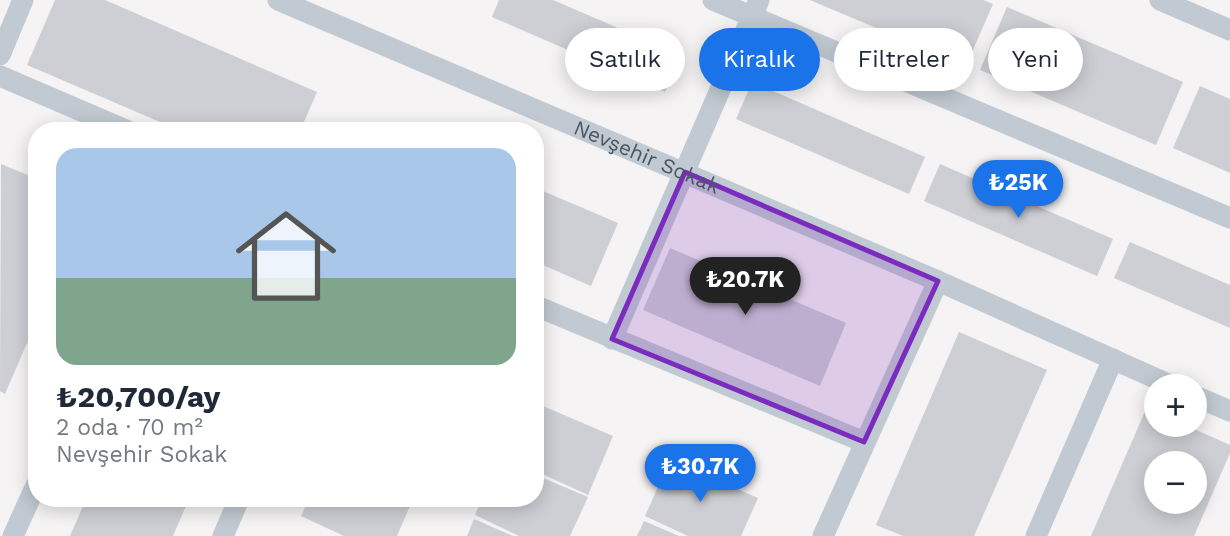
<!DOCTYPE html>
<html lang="tr">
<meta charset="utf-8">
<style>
:root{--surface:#fff;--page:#f6f6f7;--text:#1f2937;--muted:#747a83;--accent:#1a73e8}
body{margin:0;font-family:"Work Sans",sans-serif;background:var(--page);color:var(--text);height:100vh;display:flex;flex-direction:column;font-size:26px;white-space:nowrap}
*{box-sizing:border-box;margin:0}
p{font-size:23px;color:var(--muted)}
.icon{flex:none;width:38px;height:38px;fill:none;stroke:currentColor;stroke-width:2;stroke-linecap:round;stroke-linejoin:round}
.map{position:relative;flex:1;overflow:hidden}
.sheet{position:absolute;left:28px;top:122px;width:516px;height:385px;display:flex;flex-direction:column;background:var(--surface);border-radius:28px;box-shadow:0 4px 18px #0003}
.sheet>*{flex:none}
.top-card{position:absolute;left:565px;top:28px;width:558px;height:63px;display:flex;gap:14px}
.controls{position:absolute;left:1144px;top:374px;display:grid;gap:14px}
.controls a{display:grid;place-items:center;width:63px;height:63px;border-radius:50%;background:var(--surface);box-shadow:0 4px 18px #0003;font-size:35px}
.price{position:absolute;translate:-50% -60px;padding:0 16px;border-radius:24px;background:var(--accent);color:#fff;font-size:23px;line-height:46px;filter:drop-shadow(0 2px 4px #0008)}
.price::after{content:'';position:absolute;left:50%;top:42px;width:21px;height:16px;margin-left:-10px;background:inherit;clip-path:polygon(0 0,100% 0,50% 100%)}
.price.current{background:#222;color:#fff}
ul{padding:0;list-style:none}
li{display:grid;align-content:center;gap:14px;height:371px;padding:0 28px}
li span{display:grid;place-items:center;height:217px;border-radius:21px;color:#555}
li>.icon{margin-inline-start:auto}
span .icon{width:126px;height:126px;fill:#fffc;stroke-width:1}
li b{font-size:30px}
.chip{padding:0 24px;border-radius:32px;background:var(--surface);box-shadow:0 4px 18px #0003;font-size:24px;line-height:63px}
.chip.current{background:var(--accent);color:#fff}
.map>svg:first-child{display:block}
.building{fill:#cdcfd5;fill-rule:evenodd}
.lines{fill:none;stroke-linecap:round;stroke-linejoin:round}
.minor{stroke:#c1cad2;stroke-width:21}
.marked{fill:#7b2cbf;fill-opacity:0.2;stroke:#7b2cbf;stroke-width:5;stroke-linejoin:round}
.labels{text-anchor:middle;stroke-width:6;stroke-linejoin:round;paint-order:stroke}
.street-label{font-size:21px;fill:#4a5661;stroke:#fff}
</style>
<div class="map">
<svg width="1230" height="536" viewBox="0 0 1230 536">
<rect width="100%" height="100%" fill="#f5f3f3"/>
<!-- building -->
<g class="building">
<path d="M55,0h50l212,92 -17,39h-119l-154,-66z"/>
<path d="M499,0h54l128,55 -16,37 -173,-75z"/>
<path d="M810,0h173l10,4 -27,62z"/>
<path d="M1007,7l176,75 -27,63 -176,-75z"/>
<path d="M752,82l173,75 -16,37 -173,-75z"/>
<path d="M1200,86l30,13v74l-57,-25z"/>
<path d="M1,164l36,15v141l-32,74 -5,-3z"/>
<path d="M940,164l173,75 -16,37 -173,-75z"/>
<path d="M536,188l82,35 -27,63 -55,-24z"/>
<path d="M1130,242l100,43v43l-116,-50z"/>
<path d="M670,248l176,75 -26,63 -177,-76z"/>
<path d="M959,332l88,38 -73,166h-71l-27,-11z"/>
<path d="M536,403l77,33 -25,59 -52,-24z"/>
<path d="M1146,409l11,4v12h28l45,20v8l-36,83h-103zM1157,464h38v38h-38z"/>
<path d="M670,460l88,38 -17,38h-53l-43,-20z"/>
<path d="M536,475l52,22 -18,39h-51l-44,-21 7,-16h54z"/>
<path d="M86,499h103l-16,37h-103z"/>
<path d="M309,499h104l-16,37h-53l-43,-20z"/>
<path d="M474,519l39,17h-46z"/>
<path d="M644,521l35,15h-42z"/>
</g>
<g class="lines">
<!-- minor -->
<g class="minor">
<path id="s1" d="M278,0l660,281"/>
<path d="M713,0l517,218"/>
<path d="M1160,0l70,30"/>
<path d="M0,55l23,-55"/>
<path d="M0,76l128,55"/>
<path d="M536,306l328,136"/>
<path d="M612,339l147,-339"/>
<path d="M1195,396l35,15"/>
<path d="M13,536l24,-53"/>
<path d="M223,536l16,-37"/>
<path d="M823,536l115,-255 237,106"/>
<path d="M1036,536l77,-177"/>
</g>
</g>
<!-- marked area -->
<path class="marked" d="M685,172l253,109 -74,161 -252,-103z"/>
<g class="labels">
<!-- street labels -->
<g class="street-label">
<text dy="7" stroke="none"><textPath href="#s1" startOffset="401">Nevşehir Sokak</textPath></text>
</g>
</g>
</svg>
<div class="controls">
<a>+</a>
<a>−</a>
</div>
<b class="price" style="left:1018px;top:220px">₺25K</b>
<b class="price current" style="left:745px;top:317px">₺20.7K</b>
<b class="price" style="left:700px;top:504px">₺30.7K</b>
<div class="top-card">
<a class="chip">Satılık</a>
<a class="chip current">Kiralık</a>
<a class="chip">Filtreler</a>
<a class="chip">Yeni</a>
</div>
<section class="sheet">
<ul>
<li><span style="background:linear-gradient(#a9c7e8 60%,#7fa58c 0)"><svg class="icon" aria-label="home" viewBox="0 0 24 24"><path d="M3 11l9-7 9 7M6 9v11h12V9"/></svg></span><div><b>₺20,700/ay</b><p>2 oda · 70 m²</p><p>Nevşehir Sokak</p></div></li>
</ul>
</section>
</div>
